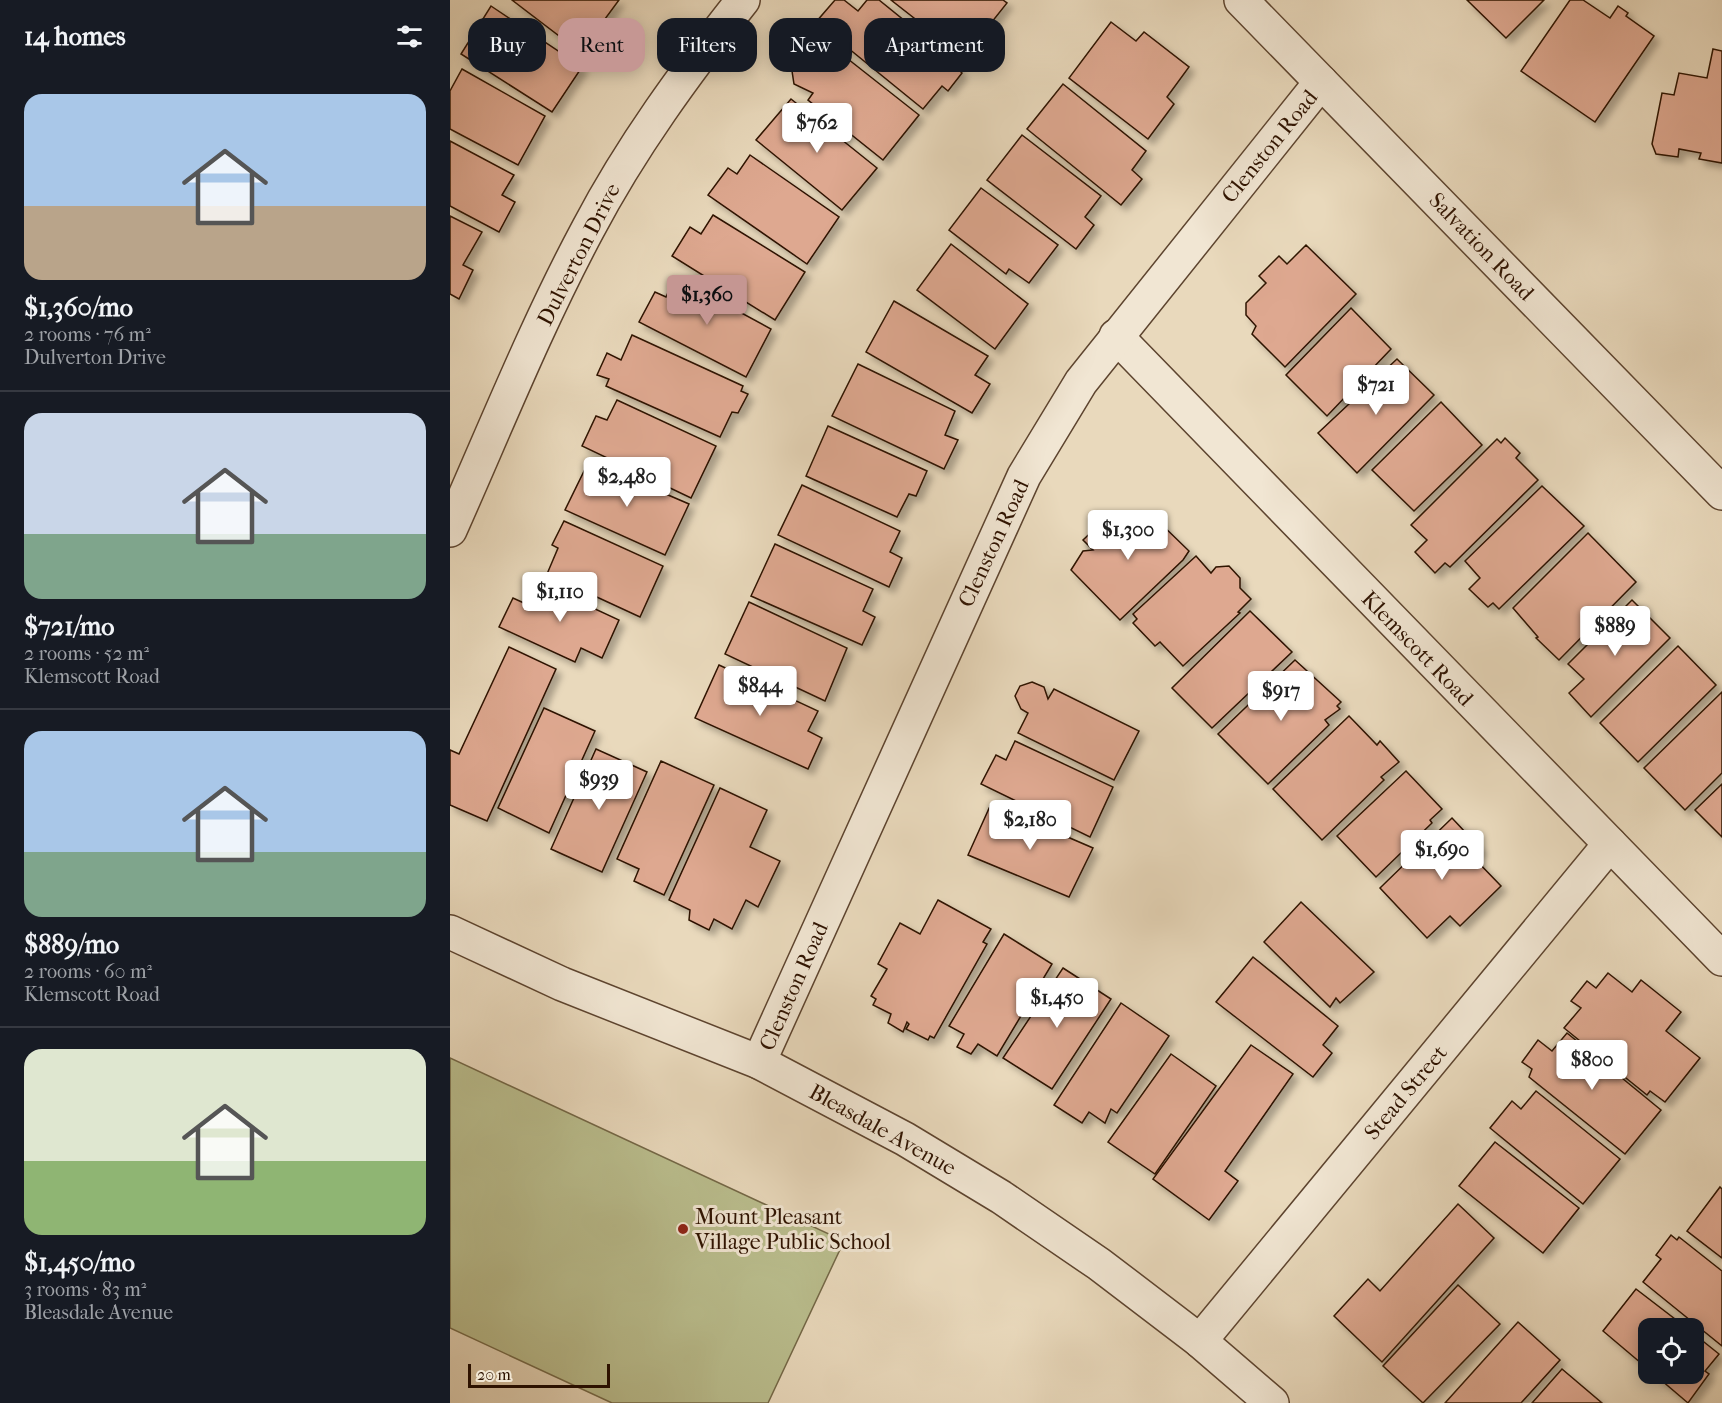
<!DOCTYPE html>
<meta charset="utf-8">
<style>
:root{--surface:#171b24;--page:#242831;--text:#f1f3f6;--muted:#9ea1a6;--line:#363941;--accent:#c59692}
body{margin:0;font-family:"IM FELL French Canon",serif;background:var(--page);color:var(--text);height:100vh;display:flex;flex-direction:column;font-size:22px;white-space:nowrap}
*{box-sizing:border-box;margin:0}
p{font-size:20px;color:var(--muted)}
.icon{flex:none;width:33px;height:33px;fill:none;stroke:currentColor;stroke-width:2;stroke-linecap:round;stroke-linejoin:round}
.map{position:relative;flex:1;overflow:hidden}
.sheet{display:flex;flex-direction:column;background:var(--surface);width:450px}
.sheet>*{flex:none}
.banner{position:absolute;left:18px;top:18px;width:570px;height:54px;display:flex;gap:12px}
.controls{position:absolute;left:1188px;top:1318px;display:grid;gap:12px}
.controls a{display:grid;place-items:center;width:66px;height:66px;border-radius:12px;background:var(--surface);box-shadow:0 3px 15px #0003;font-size:30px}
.scale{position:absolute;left:18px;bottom:15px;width:142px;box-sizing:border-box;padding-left:6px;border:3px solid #2e1200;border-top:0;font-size:16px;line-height:21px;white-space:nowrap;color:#2e1200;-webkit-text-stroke:4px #f1e6d3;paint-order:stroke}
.price{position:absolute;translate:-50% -51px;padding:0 14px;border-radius:6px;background:#fff;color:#222;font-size:20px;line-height:39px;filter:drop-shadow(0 2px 3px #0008)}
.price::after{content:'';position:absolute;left:50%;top:36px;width:18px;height:14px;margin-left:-9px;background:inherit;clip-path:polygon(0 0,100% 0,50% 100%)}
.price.current{background:var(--accent);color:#111}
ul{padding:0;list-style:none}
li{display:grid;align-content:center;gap:12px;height:318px;padding:0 24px}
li+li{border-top:2px solid var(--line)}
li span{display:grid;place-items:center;height:186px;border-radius:18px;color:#555}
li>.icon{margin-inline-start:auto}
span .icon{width:108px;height:108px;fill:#fffc;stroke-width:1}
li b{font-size:26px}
h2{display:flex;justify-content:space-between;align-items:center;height:72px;padding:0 24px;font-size:26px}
.pill{padding:0 21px;border-radius:18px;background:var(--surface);box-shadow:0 3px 15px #0003;font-size:21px;line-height:54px}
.pill.current{background:var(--accent);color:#111}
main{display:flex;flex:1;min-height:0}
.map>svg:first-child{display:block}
.green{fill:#babe8e;stroke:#746847;stroke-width:1.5}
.building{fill:#dea890;stroke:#2e1200;stroke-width:1.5;filter:url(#shadow)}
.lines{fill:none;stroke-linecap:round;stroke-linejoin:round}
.minor-casing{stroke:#5d442f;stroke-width:36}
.tertiary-casing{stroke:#5d442f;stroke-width:36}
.minor{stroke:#f1e6d3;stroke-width:33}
.tertiary{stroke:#f1e6d3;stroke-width:33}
.poi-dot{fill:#8f2418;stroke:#f1e6d3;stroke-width:2}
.labels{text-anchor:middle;stroke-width:6;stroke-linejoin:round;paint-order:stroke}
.street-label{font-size:22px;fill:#2e1200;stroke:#f1e6d3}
.poi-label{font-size:22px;fill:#2e1200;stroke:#f1e6d3;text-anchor:start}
</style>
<main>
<section class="sheet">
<h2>14 homes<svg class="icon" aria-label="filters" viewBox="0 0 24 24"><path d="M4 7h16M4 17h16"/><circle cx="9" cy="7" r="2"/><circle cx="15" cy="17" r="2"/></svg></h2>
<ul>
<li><span style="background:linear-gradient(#a9c7e8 60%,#b9a48a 0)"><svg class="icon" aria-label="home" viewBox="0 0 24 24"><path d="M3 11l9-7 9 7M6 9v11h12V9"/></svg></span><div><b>$1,360/mo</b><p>2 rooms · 76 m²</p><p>Dulverton Drive</p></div></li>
<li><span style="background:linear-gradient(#c9d6e8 65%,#7fa58c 0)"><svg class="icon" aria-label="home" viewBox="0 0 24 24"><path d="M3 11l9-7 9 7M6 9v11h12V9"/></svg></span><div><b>$721/mo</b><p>2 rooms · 52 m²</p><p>Klemscott Road</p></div></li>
<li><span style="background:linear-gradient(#a9c7e8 65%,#7fa58c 0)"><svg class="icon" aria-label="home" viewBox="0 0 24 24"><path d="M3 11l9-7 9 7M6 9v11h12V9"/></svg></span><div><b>$889/mo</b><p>2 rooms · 60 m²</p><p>Klemscott Road</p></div></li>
<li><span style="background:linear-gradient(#dfe7d0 60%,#8fb573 0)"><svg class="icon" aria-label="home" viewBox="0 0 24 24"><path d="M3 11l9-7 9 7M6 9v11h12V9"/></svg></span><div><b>$1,450/mo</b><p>3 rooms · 83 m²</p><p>Bleasdale Avenue</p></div></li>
</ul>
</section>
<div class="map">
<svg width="1272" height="1403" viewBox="0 0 1272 1403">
<defs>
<filter id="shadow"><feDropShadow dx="5.5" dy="5.5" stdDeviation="3" flood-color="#0004"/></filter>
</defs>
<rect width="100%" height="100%" fill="#e9d9bc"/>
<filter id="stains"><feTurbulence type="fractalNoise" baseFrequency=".00333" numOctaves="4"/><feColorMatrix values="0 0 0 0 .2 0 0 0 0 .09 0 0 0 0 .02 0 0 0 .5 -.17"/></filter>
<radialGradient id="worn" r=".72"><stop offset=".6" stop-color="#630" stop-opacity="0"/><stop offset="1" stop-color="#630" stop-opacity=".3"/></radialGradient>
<!-- green -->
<path class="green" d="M0,1058l394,183 -76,162h-156l-162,-75z"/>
<!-- building -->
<g class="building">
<path d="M62,0h107l-20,27 8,6 -19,25z"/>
<path d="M385,0h9l14,11 9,-11h12l79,64 -2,3 6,6 -14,18 -6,-5 -19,23 -107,-87z"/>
<path d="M441,0h112l4,3 -43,54z"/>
<path d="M1017,0h77l-38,38z"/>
<path d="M1120,0h13l27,18 8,-12 10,7 -2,3 28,20 -59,86 -74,-51z"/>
<path d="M41,6l91,61 -30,45 -91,-58z"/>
<path d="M661,22l25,19 8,-9 45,35 -22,30 7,7 -26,35 -79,-61z"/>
<path d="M384,48l85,67 -36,45 -75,-60 5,-7 -19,-9 -2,-13 7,-11 12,-1 9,5z"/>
<path d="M1263,49l9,2v112l-23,-4 2,-6 -22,-4 -1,8 -22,-3 -4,-10 10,-51 12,2 5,-22 28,5z"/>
<path d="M12,69l83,47 -27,49 -68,-36v-38z"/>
<path d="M613,84l83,67 -14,19 10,9 -21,26 -94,-76z"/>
<path d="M341,99l86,69 -35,42 -86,-70z"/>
<path d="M572,135l79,61 -16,21 9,8 -18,24 -89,-69z"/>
<path d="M0,141l64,34 -12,20 13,7 -16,30 -49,-26z"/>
<path d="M300,155l89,62 -32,47 -99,-69 20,-27 9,6z"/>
<path d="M531,188l77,57 -29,38 -20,-14 -3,5 -57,-44z"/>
<path d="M263,215l92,57 -30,48 -103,-64 18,-29 11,7z"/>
<path d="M0,216l32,16 -19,33 10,5 -14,29 -9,-5z"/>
<path d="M501,244l77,60 -33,45 -78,-59z"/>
<path d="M856,245l50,49 -71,73 -33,-33 4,-8 -10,-11v-12l20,-20 -7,-7 20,-20 8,8z"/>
<path d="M225,277l96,52 -25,48 -107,-55 16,-30 11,5z"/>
<path d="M444,301l94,55 -13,19 15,9 -18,29 -106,-61z"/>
<path d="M901,308l40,41 -64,67 -41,-41z"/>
<path d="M182,335l111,51 -2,5 7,3 -10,19 -6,-1 -12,25 -114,-51 3,-7 -12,-4 10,-22 14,7z"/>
<path d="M947,359l37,36 -77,78 -39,-40z"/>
<path d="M408,364l97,47 -10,24 13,5 -14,29 -112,-53z"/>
<path d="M167,400l99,46 -25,52 -109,-52 14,-30 11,4z"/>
<path d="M991,402l41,43 -68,66 -42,-41z"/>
<path d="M378,426l99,45 -11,25 -7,-2 -12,23 -91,-41z"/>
<path d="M1055,438l15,15 -4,5 22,22 -88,87 -5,-4 -10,10 -20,-21 12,-12 -16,-15 86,-86 4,4z"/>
<path d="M139,461l100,43 -24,51 -100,-45z"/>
<path d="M352,485l98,46 -10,21 12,6 -13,29 -111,-52z"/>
<path d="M1092,486l42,40 -85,83 -6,-6 -5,4 -19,-18 11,-11 -15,-17z"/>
<path d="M684,511l16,16 7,-7 32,31 -6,9 -63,60 -49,-50 12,-19 10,-1 -10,-10 18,-17 9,11 3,-11 8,-8h9z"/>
<path d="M114,521l99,45 -23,51 -93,-43 11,-26 -6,-3z"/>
<path d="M1138,533l48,49 -77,78 -23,-22 2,-1 -25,-29z"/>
<path d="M325,544l98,45 -10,22 12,6 -13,28 -111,-49z"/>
<path d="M746,556l15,17 5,-6 13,-1 11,12v10l11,11 -13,13 2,1 -57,53 -23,-24 -5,4 -22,-23 4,-4 -4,-5z"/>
<path d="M85,581l84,39 -17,38 -21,-10 -6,14 -76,-35 14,-29 13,6z"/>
<path d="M1182,600l38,38 -79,79 -22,-24 15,-14 -16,-15z"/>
<path d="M299,602l98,46 -22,53 -100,-47z"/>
<path d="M800,611l42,41 -80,76 -40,-40z"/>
<path d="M1228,646l38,39 -78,77 -38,-39z"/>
<path d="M59,647l47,22 -69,152 -37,-16v-55l9,4z"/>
<path d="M845,660l46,42 -4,4 3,3 -15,11 4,5 -61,59 -50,-50z"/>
<path d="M269,665l99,46 -10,20 14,7 -14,31 -113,-51z"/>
<path d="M582,682l12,5 4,12 6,-10 85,42 -25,49 -96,-47 10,-20 -7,-4 -6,-13 5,-10z"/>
<path d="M1272,692v81l-37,37 -41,-42z"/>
<path d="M94,708l51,23 -46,102 -51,-25z"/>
<path d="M899,716l28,29 3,-4 19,21 -18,15 3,3 -62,60 -49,-51z"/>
<path d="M565,741l98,46 -23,50 -109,-53 15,-29 10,5z"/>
<path d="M146,749l51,23 -45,100 -51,-23z"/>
<path d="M211,761l53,24 -50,110 -30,-14 5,-12 -22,-10z"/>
<path d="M956,771l36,38 -12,11 2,3 -56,54 -39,-41z"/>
<path d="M1272,784v53l-27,-27z"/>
<path d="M270,788l47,22 -17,37 30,14 -22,46 -12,-7 -14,29 -18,-10 -5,11 -20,-10 1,-10 -21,-10z"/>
<path d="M541,804l102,44 -24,49 -101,-42z"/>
<path d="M1002,818l29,31 -8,8 28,29 -41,40 -10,-10 -23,22 -47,-50z"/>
<path d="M488,900l53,29 -8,13 4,2 -53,94 -4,-2 -2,4 -22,-11 3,-5 -2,-2 -4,10 -15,-9 3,-9 -18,-9 3,-6 -5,-3 16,-27 -9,-5 22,-41 20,11z"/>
<path d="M851,902l73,70 -34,31 -4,-5 -6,9 -66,-65z"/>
<path d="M554,934l48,30 -55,92 -19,-12 -7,10 -14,-7 7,-13 -15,-8z"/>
<path d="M803,957l85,69 -15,19 9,8 -19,24 -97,-75z"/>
<path d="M613,968l48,31 -59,90 -49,-31z"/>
<path d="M1158,973l24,19 9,-12 40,32 -15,19 34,27 -35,44 -15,-11 -3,4 -83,-67 17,-20 -10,-7 16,-20 9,7z"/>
<path d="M671,1003l48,33 -52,77 -6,-4 -6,14 -16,-11 -7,11 -28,-18z"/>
<path d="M1117,1033l94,77 -36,44 -96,-77 3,-8 -10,-7 16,-22 14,11z"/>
<path d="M801,1045l42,29 -68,97 13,10 -29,39 -56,-41z"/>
<path d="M721,1054l45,32 -61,88 -47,-32z"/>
<path d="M1086,1091l84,68 -37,45 -93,-76 22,-27 9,8z"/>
<path d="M1045,1142l84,66 -36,45 -84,-67z"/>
<path d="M1270,1187l2,2v69l-35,-27z"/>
<path d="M1008,1204l36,34 -112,124 -48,-46 34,-37 12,12z"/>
<path d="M1221,1235l6,5 2,-3 43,34v75l-79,-64 18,-23 -5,-4z"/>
<path d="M1008,1285l42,39 -77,79 -40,-37z"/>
<path d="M1186,1289l52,40h-40v40l-45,-38z"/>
<path d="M1068,1322l42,38 -39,43h-76z"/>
<path d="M1244,1334l25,20 -14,17 4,3 -21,29 -34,-29h40z"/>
<path d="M1112,1369l40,34h-70z"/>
</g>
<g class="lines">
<!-- minor casing -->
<g class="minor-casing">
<g id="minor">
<path d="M666,336l606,623"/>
<path d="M0,530c45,-101 86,-204 138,-301 43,-82 98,-157 155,-229"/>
<path d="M0,932l112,52 197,78 146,77 96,58 98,67 101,77 72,62"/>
<path d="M309,1062l265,-586 57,-94 240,-300"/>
<path d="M750,1341l410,-497"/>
</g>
</g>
<!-- tertiary casing -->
<g class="tertiary-casing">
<path id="tertiary" d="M791,0l481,493"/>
</g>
<!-- minor -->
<use href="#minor" class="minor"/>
<!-- tertiary -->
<use href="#tertiary" class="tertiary"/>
</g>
<!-- markers -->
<circle class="poi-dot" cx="233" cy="1229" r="6"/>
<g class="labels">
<!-- street labels -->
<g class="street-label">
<text transform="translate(819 146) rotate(-51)" y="8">Clenston Road</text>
<text transform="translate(1032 246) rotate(46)" y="8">Salvation Road</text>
<text transform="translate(128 254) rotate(-63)" y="8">Dulverton Drive</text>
<text transform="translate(543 543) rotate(-65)" y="8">Clenston Road</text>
<text transform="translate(968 648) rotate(46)" y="8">Klemscott Road</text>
<text transform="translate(343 986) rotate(-66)" y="8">Clenston Road</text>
<text transform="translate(955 1092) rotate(-50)" y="8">Stead Street</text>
<text transform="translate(433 1129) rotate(29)" y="8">Bleasdale Avenue</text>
</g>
<!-- poi labels -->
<g class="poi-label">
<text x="245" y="1224">Mount Pleasant<tspan x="245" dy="25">Village Public School</tspan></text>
</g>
</g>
<rect width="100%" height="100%" filter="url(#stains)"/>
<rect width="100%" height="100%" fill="url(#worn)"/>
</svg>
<div class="controls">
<a><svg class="icon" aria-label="locate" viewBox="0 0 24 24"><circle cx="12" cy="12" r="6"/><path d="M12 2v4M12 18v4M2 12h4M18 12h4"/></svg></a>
</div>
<div class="scale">20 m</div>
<b class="price" style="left:367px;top:154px">$762</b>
<b class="price current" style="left:257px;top:326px">$1,360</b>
<b class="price" style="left:926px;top:416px">$721</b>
<b class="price" style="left:177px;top:508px">$2,480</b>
<b class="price" style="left:678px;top:561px">$1,300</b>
<b class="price" style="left:110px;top:623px">$1,110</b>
<b class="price" style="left:1165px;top:657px">$889</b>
<b class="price" style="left:310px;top:717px">$844</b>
<b class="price" style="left:831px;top:722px">$917</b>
<b class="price" style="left:149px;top:811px">$939</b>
<b class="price" style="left:580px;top:851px">$2,180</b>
<b class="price" style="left:992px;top:881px">$1,690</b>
<b class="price" style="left:607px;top:1029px">$1,450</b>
<b class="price" style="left:1142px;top:1091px">$800</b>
<div class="banner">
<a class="pill">Buy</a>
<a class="pill current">Rent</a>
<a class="pill">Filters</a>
<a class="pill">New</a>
<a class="pill">Apartment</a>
</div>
</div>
</main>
